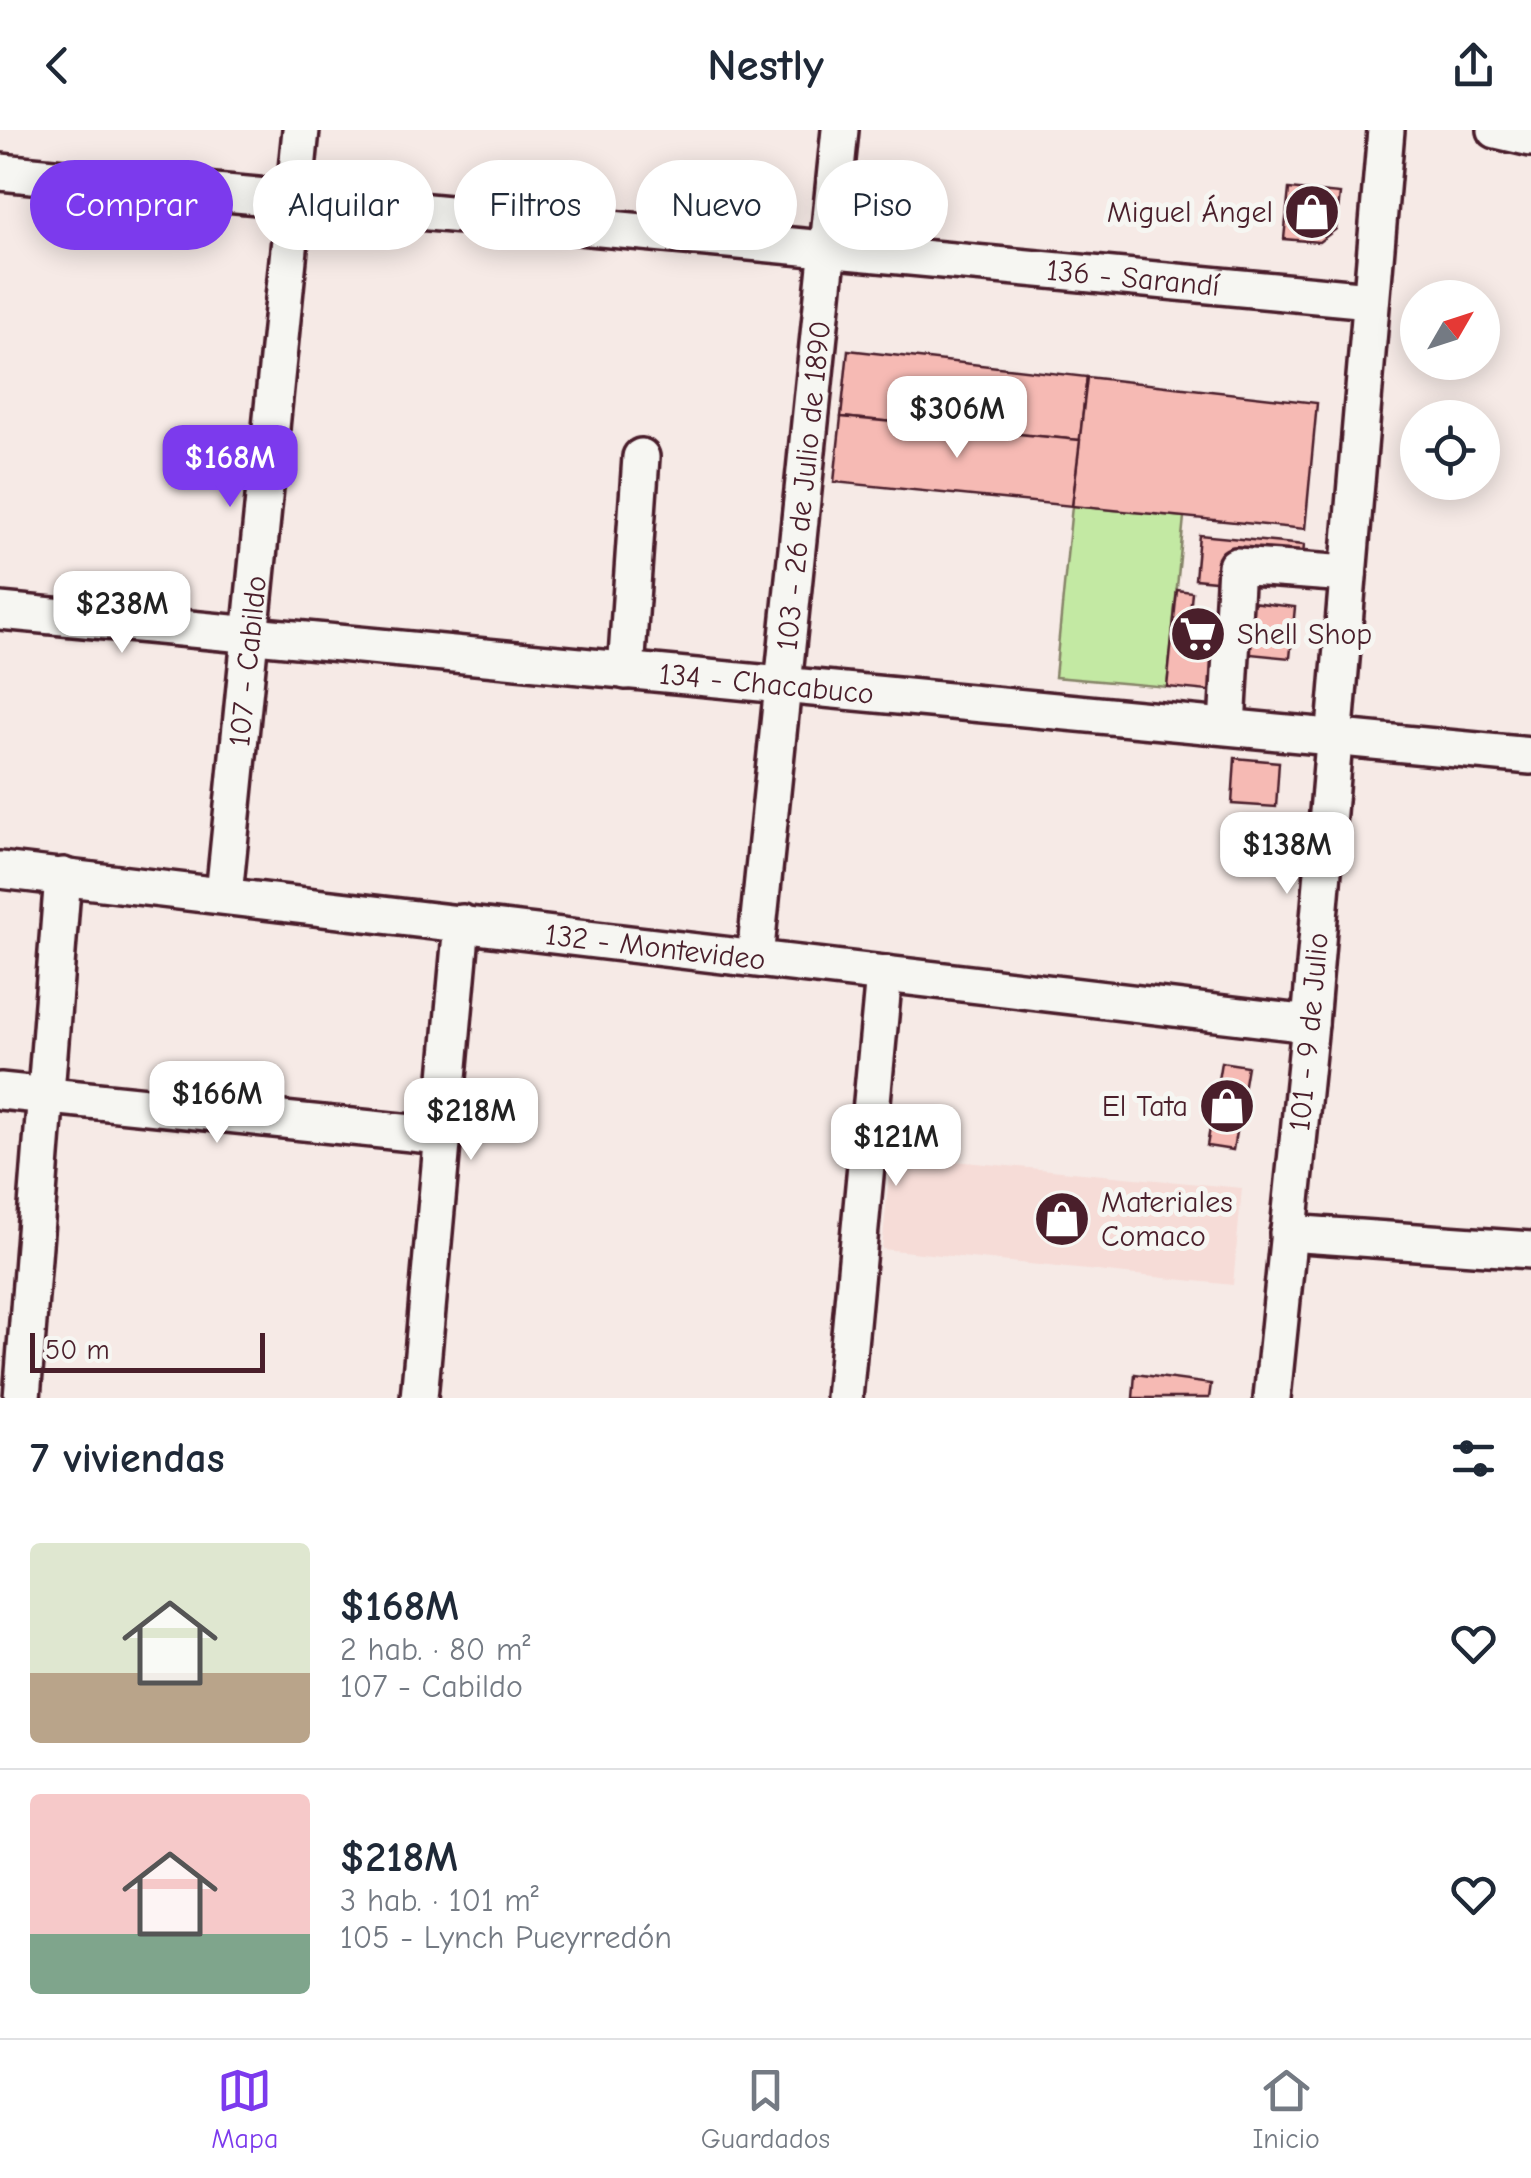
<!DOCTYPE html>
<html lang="es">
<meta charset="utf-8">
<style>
:root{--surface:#fff;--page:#f2f2f3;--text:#1f2937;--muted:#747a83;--line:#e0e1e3;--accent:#7c3aed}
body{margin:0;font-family:"Comic Neue",sans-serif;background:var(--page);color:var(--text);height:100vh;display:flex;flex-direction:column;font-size:38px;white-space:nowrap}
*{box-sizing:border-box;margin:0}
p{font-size:32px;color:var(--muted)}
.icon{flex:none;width:55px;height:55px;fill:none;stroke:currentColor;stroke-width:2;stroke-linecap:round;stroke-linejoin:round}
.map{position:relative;height:1268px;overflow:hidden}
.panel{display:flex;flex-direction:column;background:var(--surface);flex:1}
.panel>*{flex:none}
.banner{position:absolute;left:30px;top:30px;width:1000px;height:90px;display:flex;gap:20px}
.needle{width:65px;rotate:51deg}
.buttons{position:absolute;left:1400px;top:150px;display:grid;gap:20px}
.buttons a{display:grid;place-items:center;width:100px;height:100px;border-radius:50%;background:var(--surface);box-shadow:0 5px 25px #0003;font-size:50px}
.scale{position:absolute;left:30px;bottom:25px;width:235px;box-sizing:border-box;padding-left:10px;border:5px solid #4a1f2b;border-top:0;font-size:28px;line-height:35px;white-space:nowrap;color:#4a1f2b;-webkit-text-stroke:8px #f6f6f2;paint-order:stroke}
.price{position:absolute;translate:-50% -85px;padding:0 22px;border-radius:20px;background:#fff;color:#222;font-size:32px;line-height:65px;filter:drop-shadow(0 2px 5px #0008)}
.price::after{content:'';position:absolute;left:50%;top:60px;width:30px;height:22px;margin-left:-15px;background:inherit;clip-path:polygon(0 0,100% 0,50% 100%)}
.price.current{background:var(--accent);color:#fff}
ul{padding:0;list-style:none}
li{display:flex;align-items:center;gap:30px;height:250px;padding:0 30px}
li+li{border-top:2px solid var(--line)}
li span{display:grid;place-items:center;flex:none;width:280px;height:200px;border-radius:10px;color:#555}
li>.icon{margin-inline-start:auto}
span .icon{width:120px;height:120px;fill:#fffc;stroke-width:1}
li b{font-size:42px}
h2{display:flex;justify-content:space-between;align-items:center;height:120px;padding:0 30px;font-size:42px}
.tag{padding:0 35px;border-radius:45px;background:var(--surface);box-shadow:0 5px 25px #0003;font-size:35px;line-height:90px}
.tag.current{background:var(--accent);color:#fff}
header{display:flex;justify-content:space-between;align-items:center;height:130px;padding:0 30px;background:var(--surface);font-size:45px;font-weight:700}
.tabs{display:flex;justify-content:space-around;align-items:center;height:140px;border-top:2px solid var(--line);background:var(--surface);font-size:28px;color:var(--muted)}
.tabs a{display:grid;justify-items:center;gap:5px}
.tabs .current{color:var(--accent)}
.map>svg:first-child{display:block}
.built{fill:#f6dcd7}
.green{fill:#c3e9a3;stroke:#868467;stroke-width:2.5}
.building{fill:#f6bab4;stroke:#4a1f2b;stroke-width:2.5}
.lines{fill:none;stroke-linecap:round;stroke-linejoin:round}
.minor-casing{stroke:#4a1f2b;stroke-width:42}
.minor{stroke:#f6f6f2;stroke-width:35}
.labels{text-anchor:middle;stroke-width:10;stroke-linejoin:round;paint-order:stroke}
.poi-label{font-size:30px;fill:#4a1f2b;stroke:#f6f6f2;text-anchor:end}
.street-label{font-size:30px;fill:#4a1f2b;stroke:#f6f6f2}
</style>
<header><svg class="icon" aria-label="back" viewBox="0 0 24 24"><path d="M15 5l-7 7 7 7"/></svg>Nestly<svg class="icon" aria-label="share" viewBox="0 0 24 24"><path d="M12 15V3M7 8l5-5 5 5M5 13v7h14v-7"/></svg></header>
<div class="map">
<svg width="1531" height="1268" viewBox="0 0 1531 1268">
<rect width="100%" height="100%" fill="#f6eae6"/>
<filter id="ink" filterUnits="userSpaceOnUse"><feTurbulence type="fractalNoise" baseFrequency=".01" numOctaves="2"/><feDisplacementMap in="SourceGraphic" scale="20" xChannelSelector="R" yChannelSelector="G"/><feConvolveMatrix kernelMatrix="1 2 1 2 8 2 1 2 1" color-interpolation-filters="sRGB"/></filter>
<g filter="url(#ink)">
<!-- built -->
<path class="built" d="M891,1025l351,33 -9,97 -351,-36z"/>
<!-- green -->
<path class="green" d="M1072,376l112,11 -17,170 -112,-10z"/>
<!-- building -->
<g class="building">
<path d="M1289,59l51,5 -4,35 -17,13 -35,-3z"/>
<path d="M848,220l239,27 -7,63 -239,-23z"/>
<path d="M1087,247l230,26 -12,126 -233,-23z"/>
<path d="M841,287l239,23 -8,66 -238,-24z"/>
<path d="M1199,405l105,10 -4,44 -105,-10z"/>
<path d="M1177,460l15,2 -2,21 35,3 -7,76 -51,-5z"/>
<path d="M1216,468l79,9 -5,51 -80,-8z"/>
<path d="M1235,628l44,4 -3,45 -44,-3z"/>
<path d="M1221,932l26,4 -14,84 -26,-4z"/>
<path d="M1135,1244l76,10 -2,14h-76z"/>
</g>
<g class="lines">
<!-- minor casing -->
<g class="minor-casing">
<g id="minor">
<path d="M1496,0l35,8"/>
<path id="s1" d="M0,42l1370,128"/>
<path id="s2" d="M0,481l1531,145"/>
<path d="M626,541l15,-214"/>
<path d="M1227,596l9,-160 112,8"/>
<path id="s3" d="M0,740l1310,154"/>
<path id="s4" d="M224,765l77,-765"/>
<path id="s5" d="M755,828l85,-828"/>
<path d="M0,961l441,45"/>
<path d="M1288,1103l243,17"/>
<path d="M22,1268l41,-522"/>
<path d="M419,1268l43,-475"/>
<path d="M844,1268l40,-424"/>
<path id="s6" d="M1272,1268l38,-374 76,-894"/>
</g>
</g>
<!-- minor -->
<use href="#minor" class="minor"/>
</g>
</g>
<!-- icons -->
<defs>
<g id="shop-disc" transform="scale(2.875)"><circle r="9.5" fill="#4a1f2b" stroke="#f6f6f2"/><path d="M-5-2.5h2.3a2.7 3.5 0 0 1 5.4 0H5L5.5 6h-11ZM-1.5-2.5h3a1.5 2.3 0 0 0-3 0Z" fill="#fff"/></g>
<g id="supermarket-disc" transform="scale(2.875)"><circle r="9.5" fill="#4a1f2b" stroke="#f6f6f2"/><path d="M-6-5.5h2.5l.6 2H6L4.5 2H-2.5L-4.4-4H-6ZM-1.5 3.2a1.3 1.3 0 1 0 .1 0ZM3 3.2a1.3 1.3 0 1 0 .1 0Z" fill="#fff"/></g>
</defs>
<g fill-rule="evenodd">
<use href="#shop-disc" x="1312" y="82"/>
<use href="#supermarket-disc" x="1198" y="504"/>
<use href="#shop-disc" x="1227" y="976"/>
<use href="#shop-disc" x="1062" y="1089"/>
</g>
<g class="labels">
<!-- poi labels -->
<g class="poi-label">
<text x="1273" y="92">Miguel Ángel</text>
<text x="1237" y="514" text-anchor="start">Shell Shop</text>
<text x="1188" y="986">El Tata</text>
<text x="1101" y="1082" text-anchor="start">Materiales<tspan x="1101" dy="34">Comaco</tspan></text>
</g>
<!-- street labels -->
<g class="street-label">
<text dy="10" stroke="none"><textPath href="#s1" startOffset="1138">136 - Sarandí</textPath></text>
<text dy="10" stroke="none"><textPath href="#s5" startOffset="475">103 - 26 de Julio de 1890</textPath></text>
<text dy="10" stroke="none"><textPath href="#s4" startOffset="235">107 - Cabildo</textPath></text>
<text dy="10" stroke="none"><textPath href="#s2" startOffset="770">134 - Chacabuco</textPath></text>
<text dy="10" stroke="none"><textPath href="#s3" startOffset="660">132 - Montevideo</textPath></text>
<text dy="10" stroke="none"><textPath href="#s6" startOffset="368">101 - 9 de Julio</textPath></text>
</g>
</g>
</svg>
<div class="buttons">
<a><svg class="needle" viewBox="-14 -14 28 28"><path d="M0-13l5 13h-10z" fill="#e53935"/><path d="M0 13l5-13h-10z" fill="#747a83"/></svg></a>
<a><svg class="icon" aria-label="locate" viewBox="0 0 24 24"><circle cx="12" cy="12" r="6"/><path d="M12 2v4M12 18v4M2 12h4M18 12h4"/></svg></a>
</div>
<div class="scale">50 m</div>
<b class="price" style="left:957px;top:331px">$306M</b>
<b class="price current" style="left:230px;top:380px">$168M</b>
<b class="price" style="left:122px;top:526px">$238M</b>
<b class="price" style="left:1287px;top:767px">$138M</b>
<b class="price" style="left:217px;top:1016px">$166M</b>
<b class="price" style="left:471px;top:1033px">$218M</b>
<b class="price" style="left:896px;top:1059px">$121M</b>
<div class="banner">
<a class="tag current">Comprar</a>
<a class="tag">Alquilar</a>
<a class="tag">Filtros</a>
<a class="tag">Nuevo</a>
<a class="tag">Piso</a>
</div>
</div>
<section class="panel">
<h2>7 viviendas<svg class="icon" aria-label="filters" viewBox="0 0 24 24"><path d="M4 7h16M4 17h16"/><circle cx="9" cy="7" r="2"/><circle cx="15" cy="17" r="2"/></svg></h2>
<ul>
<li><span style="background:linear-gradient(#dfe7d0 65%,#b9a48a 0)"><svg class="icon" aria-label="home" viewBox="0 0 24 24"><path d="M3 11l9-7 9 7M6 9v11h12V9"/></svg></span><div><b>$168M</b><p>2 hab. · 80 m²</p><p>107 - Cabildo</p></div><svg class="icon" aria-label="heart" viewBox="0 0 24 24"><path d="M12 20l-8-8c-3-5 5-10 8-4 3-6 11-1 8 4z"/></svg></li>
<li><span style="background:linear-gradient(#f6c9c9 70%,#7fa58c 0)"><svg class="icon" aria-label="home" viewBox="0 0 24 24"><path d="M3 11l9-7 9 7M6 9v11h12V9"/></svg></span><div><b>$218M</b><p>3 hab. · 101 m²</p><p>105 - Lynch Pueyrredón</p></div><svg class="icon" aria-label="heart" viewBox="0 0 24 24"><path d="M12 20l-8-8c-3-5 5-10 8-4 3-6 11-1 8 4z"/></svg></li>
</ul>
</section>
<nav class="tabs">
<a class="current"><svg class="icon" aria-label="map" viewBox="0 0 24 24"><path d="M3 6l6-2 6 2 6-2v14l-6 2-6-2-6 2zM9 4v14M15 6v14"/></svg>Mapa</a>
<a><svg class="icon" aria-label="saved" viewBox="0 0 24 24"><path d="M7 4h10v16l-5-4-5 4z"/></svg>Guardados</a>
<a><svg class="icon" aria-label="home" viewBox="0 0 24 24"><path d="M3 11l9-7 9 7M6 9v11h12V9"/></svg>Inicio</a>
</nav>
